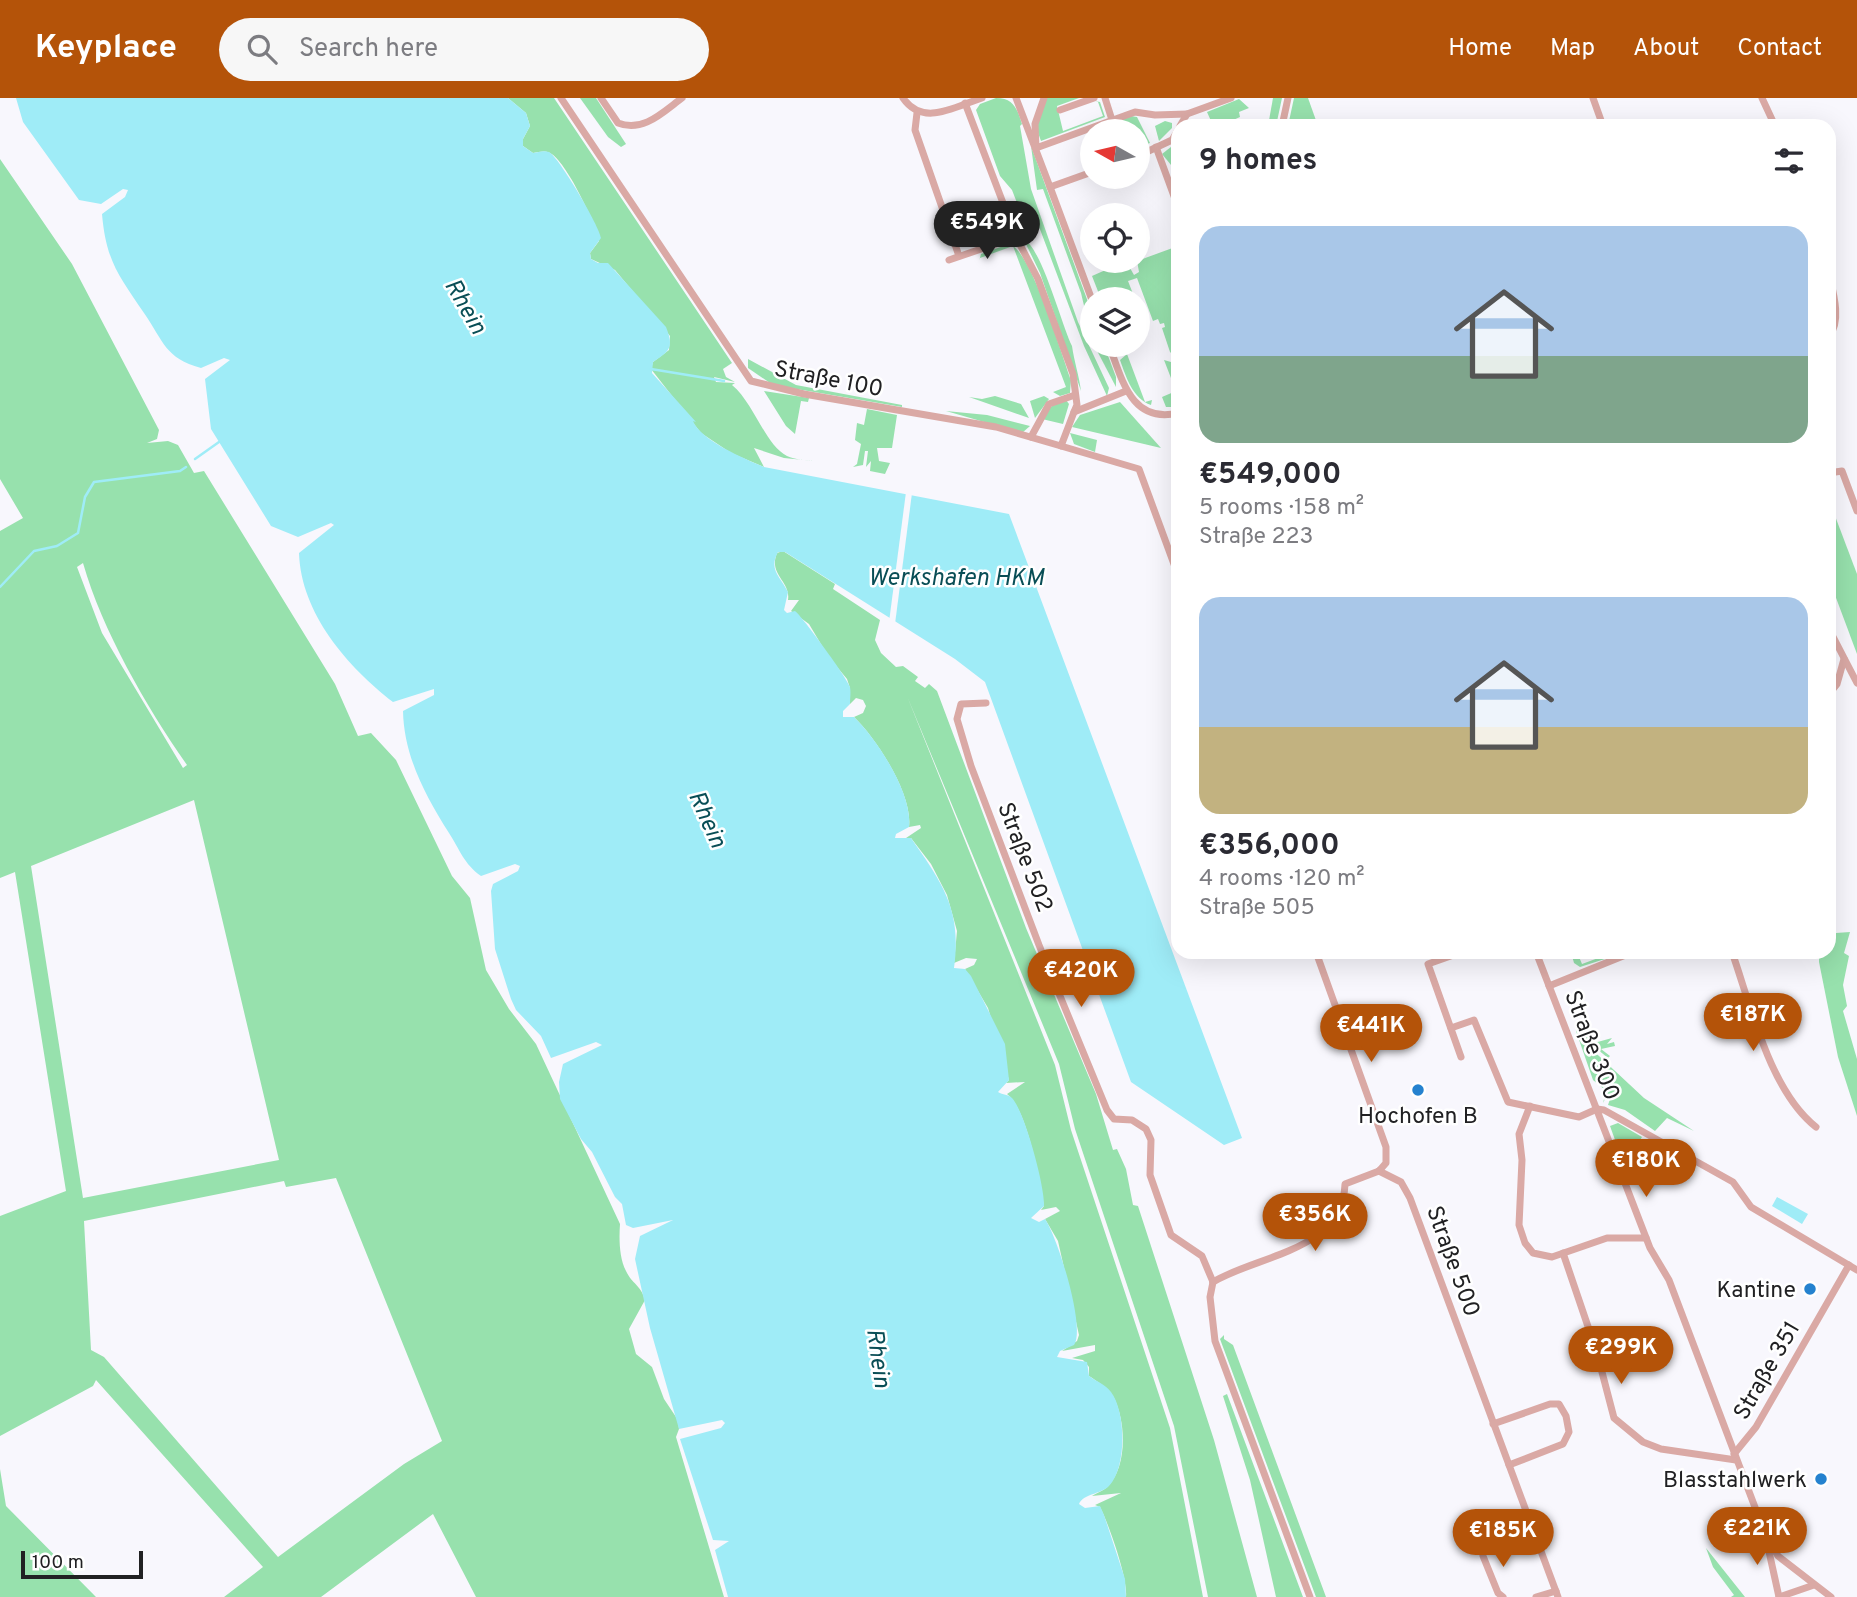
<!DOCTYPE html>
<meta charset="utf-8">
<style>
:root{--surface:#fff;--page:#f7f7f7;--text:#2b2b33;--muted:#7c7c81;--accent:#b45309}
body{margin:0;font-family:Overpass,sans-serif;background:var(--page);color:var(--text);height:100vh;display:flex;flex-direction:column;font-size:26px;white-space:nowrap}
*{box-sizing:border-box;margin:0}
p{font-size:23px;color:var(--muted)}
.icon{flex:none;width:38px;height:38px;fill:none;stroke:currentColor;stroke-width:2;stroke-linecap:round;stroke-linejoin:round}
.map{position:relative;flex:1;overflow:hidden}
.details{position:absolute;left:1171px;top:21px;width:665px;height:840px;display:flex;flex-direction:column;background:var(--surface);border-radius:21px;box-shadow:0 7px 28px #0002}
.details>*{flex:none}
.needle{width:46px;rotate:278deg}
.buttons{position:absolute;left:1080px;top:21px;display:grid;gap:14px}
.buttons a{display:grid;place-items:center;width:70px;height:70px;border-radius:50%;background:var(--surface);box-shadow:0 7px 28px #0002;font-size:35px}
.scale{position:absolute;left:21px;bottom:18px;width:122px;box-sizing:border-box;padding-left:7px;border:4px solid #212123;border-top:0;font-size:19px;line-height:24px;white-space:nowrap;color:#212123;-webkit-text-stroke:5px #fff;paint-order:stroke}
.price{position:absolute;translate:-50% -60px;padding:0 16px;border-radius:24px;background:var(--accent);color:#fff;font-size:23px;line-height:46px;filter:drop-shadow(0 2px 4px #0008)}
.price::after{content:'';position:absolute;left:50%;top:42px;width:21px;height:16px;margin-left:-10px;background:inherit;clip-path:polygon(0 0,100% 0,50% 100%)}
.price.on{background:#222;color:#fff}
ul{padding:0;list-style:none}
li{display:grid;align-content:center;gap:14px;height:371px;padding:0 28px}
li span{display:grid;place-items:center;height:217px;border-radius:21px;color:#555}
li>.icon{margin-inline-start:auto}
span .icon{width:126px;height:126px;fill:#fffc;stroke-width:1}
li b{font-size:30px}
h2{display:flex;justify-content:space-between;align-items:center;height:84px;padding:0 28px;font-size:30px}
header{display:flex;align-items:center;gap:42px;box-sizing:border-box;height:98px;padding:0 35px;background:var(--accent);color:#fff}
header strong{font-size:33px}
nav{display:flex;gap:38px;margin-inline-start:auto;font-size:24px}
.search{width:490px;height:63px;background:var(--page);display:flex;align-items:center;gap:18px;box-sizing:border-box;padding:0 24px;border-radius:38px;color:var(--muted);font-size:26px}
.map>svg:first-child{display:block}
.green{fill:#97e1ad;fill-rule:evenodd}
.water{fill:#9fecf7}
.pier{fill:#f8f7fd}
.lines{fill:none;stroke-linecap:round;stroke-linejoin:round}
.stream{stroke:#9fecf7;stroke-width:2.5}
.street{stroke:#daa9a5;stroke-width:7}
.poi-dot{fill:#2582cf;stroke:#fff;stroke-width:2.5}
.labels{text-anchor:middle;stroke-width:5;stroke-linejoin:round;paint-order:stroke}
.street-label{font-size:23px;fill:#212123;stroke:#fff}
.poi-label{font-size:23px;fill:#212123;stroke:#fff;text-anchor:end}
.water-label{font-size:24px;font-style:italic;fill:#094e56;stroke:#fff}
</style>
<header>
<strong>Keyplace</strong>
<div class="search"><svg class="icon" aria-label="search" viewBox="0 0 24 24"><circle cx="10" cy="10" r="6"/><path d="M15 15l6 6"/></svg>Search here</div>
<nav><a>Home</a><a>Map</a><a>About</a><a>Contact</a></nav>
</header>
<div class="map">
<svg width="1857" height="1499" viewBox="0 0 1857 1499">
<rect width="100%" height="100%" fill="#f8f7fd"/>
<!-- green -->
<g class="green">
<path d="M508,0h46l178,265 -9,6 3,8 9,5 -21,-5 2,5 19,1 -3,2c22,18 33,60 55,71 8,4 19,4 27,5l-30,-3 -30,-10 10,19 -33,-14 -30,-20 -50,-64 2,-7 16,-12 1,-14 -55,-66 -24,-11 -1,-6 9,-12c-4,-19 -33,-80 -49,-88 -6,-3 -11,-1 -17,0l-10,-7v-7l7,-13 -4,-13z"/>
<path d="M580,0h16l30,46 -5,3 -13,-10z"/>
<path d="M996,0c18,0 21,11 26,26l-2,2 11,63 47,133 31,66 -2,8 -23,-50 -46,-122 -18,6 6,-4 -14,-36 -12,-14 -24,-66 4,-6z"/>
<path d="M1046,0h33l-22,8 6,25 40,-15 -5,-14 -3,-1 5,1 5,15 -64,24 -5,-14z"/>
<path d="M1273,0h9l-6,28h-8z"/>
<path d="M1294,0h14l10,28h-30z"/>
<path d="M1239,1l10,9 -10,4 1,5 -9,4 2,5h-17l-2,-5h-3l-4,-9z"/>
<path d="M1131,18l6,1 13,26 -11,4 -1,-16h-28l-3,-6z"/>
<path d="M1165,23l7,2v5l-13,13 -4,-15z"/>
<path d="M1176,45l2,21 -7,1 -9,-11z"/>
<path d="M1031,48l61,167v26l-11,-46 -38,-104 -6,1z"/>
<path d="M0,61l72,105 87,166 -2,9 -10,4 21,-2 10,4 16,28 10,-2 131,213 23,52 13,-3 25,27 56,116 18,22 16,72 23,39 27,35 84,180c-1,14 -1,34 6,47 6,13 15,14 19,29l-16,29 7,25 16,13 12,32 14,21 1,9 -3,8 48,160h-248l-43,-83 -112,83h-97l39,-30 -167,-187 -3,6 -93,50v-220l66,-25 -51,-319 -15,6v-347l23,-13 -23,-39zM83,465c19,67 64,145 104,202l-4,3 -81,-135 -25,-66zM194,702l85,360 -196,38 -52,-332zM336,1080l106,263 -38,23 -126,93 -174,-200 -13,-7 -7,-129 200,-40 2,6z"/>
<path d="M1000,111l9,19 -6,8 -3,-6 -33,13 -7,-17z"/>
<path d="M1024,142c17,6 38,86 48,106 2,15 7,29 9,45l-41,-118z"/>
<path d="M1009,146c22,5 53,112 62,136l-1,13 -10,3 -7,-4 13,-5 -53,-141 -33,12 -1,3 2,-7z"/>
<path d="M1178,148v113l-8,-7 -8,-24 3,-1 -1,-4 -4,1 -2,-5 -5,2 -16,-43 -9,3 7,18h-13l-2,-3 -19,3 -9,-23 18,-8 1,-7h15l8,14 5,-3 -2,-11z"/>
<path d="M1094,247h10l12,32v10z"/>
<path d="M1127,256l18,48 7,-2 -1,5c-18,-6 -25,-28 -31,-45z"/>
<path d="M748,261l48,26 106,20v2l-129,-22 -25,-17z"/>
<path d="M1164,262l7,2 7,16v29h-12l-4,-10 14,-6z"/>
<path d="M764,293l45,7 -1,4 -7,-1 -6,33 -9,-8z"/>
<path d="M995,298l26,8 8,14 -60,-21 13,2z"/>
<path d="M1044,298l5,3 -14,19 -5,-17z"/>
<path d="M1066,302l3,4 -6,20 -21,-5 8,-12z"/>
<path d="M1120,304l41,46 -89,-21 8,-12z"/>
<path d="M867,311l30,6 -5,33h-15l2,13 11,2 -5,11 -15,-3 1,-10 -5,6 2,-16h-3l-2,14 -10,2 4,-3 4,-20 -6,-4 2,-17 7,2z"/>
<path d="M946,313l41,4 43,11 -8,7z"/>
<path d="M1070,335l27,7 -2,12 -21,-8z"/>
<path d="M1829,402l28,74v80l-28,-75z"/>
<path d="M783,453l52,33 -2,5 47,31 -5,20 6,13 15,14 7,-1 15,11 -3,4 10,7 4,-4 8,7 89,237 70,166 17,56 4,-1 9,20 7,36 5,1 76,234 43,157h-49l-34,-171 -99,-297 -16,-65 -152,-368 148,369 16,65 99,298 33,169h-77c2,-19 -17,-72 -26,-90l-5,-2 26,-12 -29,3c4,-3 11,-5 14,-8 22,-20 20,-66 8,-90 -4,-8 -17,-17 -25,-22v-9l-6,-7 -11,-2 23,-7v-6l-33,6 15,-10 2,-6 -21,-94 -13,-22 15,-8 -4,-4 -15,3 3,-4c-4,-25 -17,-97 -37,-112l18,-12 -19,1 3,-3 -21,-72 -23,-39 9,-4 3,-6 -11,-1 -12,5 3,-32 -10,-36 -16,-31 -20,-26h-5l15,-10 -1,-3 -11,2c4,-32 -32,-88 -55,-110l9,-4 3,-7 -3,-6 -7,-2 -6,6v-16l-3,-9 -19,-23 -19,-32 -18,-13 8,-11h-11c3,-19 -20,-25 -11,-47z"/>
<path d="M1834,819l1,5 -4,2 5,9 14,-1 -6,21 5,3 -6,29 4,21 -4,5 14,48v57l-19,-59 -19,-95v-10h10v-34z"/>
<path d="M1571,854h6l5,12 27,-10 2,3 -31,10 -6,-4z"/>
<path d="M1581,926l4,12 5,-2 4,9 18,-5 -5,6 7,-2 1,4 -14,3 9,7 -2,2 -22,-18 -2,2 60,56 50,33 -27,-13 -12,13 -30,-21 -17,-5 2,-6 -4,-2 -3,6 7,-27 -6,13 -11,-9 -17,-49z"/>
<path d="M1618,1025l24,14 -15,25h-4l-13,-36z"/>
<path d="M1224,1237v4l9,6 93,252h-10l-96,-258z"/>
<path d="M1227,1296l76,203h-27l-26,-117 -27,-84z"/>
<path d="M0,1371l6,37 90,91h-96z"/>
<path d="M1706,1450l39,49h-14l3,-2 -21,-28z"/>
</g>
<!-- water -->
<g class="water">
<path d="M16,0h492l18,15 4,13 -7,13v7l10,7c6,-1 10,-3 16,-1 10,5 51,75 52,86l-11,15 1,6 7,4h10l58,64c9,22 2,25 -13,35l-1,11 44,49 -3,-1c7,19 52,38 71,46l245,47 233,624 -18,7 -93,-63 -146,-400 -30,-23 -170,-107h-7c-10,18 3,25 10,40l-4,18 3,3 8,-2c7,5 53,68 55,76 1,5 0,12 0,17l-7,7v6h11c23,22 59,77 55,110l-13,7 -1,4h16c32,46 51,72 43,130l11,1 6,7 34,68 4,36 -11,12c5,3 10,2 14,6 13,14 33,89 32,108l-13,12 8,4 6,-3c13,19 41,109 29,126l-14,6 -3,6 30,5 2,14c8,6 16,8 22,16 15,20 16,75 -2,94 -8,8 -26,8 -30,18l6,4 15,-2 4,9 21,64 1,18h-398l-13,-47 14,-9 -16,-1 -33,-101 41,-11 4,-5 -3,-3 -43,9 -29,-101 -15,-69 5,-23 33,-16 -40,8 -7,-3 -4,-21 -7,-7 -23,-45 -11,-13 -21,-40 -1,-17 4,-18 39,-19 -6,-3 -45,16 -10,-22 -25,-26 -5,-11 -16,-50 -4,-58 2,-7 25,-13 2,-5 -5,-2 -34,12c-17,-12 -21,-26 -32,-43 -24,-38 -45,-77 -46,-122l31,-16v-6l-41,13c-45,-35 -92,-88 -94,-149l35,-28 -3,-2 -33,14 -27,-11 -60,-97 -6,-50 25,-19 -6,-2 -23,10c-36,-10 -37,-26 -57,-55 -25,-37 -38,-52 -42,-99l23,-17 3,-7 -5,-1 -22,15 -22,-4 -56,-78z"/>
<path d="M1777,1099l31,17 -6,10 -30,-18z"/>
</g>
<!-- pier -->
<path class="pier" d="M906,394l6,1 -17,131 -6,-2z"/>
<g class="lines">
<!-- stream -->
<g class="stream">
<path d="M651,271l73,12"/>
<path d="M195,361l24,-17"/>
<path d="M0,489l34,-36 23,-5 21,-13 7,-36 9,-15 86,-11 6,-4"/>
</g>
<!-- street -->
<g class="street">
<path d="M561,0l190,283 53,13 192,33 65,19 13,-34 52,-21"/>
<path d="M601,0l17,25c25,10 45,-11 64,-25"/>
<path d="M903,0c20,29 51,9 79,0"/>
<path d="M1016,0l34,89 42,-15"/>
<path d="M1044,0l-9,26 1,24 99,-36 20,3 32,-1"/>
<path d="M1105,0l7,22"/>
<path d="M1593,0l10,28"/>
<path d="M1762,0l13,28"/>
<path d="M965,5l51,134 22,42 35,95 4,31 -3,7"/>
<path d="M1060,12l34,-12"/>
<path d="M917,15l-2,17 44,126"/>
<path d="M1180,28l7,-12 44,-16"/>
<path d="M1282,28l6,-28"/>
<path d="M1156,49l22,60"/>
<path d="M1138,58l34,-16 6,-10"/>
<path d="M1050,89l42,113"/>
<path d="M949,162l67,-23"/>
<path d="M1829,176c4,17 13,48 0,62"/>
<path d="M1109,247c13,34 22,79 69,68"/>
<path d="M1031,339l18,-33 26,-9"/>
<path d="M1061,348l78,23 39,106"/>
<path d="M1829,375l13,-2 15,40"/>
<path d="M1829,531l28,54"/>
<path d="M1829,596l8,-10 7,-25"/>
<path d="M986,605l-25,1 -4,15 14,47 68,179 68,165 7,9 18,1 14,9 5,11 -1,35 21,60 31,21 11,26"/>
<path d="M1316,854l70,195v16l-7,8"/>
<path d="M1536,854l114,296 19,32 95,251 14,25 53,41"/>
<path d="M1732,854c19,54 38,139 84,175"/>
<path d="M1549,888l84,-34"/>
<path d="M1451,930l23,-8 34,82 71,15 18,-8 7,1 129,72 18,25 106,63"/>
<path d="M1461,959l-33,-93 34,-12"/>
<path d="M1530,1008l-11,28 3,26 -3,65 6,18 8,10 19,4 55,-19h39"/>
<path d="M1379,1073l22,11 9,16 148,399"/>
<path d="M1563,1155l34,100 17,65 29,24 18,7 75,11"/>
<path d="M1213,1184l-3,15 5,44 95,256"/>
<path d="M1213,1184c45,-27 130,-31 132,-98l34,-13"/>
<path d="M1493,1326l57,-20h9l7,12 3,16 -6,12 -54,21"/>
<path d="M1734,1356l22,-27 93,-162"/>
<path d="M1766,1440l13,59"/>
<path d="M1483,1458l15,37 5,4"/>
<path d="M1536,1499l20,-6"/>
<path d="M1779,1499l35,-12"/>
</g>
</g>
<!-- markers -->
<g class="poi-dot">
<circle cx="1418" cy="992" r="7"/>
<circle cx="1810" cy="1191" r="7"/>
<circle cx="1821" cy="1381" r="7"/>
</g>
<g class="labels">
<!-- street labels -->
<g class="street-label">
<text transform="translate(829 280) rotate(11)" y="8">Straße 100</text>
<text transform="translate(1026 759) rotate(69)" y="8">Straße 502</text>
<text transform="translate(1593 947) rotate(69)" y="8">Straße 300</text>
<text transform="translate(1454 1163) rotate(70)" y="8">Straße 500</text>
<text transform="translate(1766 1272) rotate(-60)" y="8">Straße 351</text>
</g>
<!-- poi labels -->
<g class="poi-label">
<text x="1418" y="1025" text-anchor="middle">Hochofen B</text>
<text x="1796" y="1199">Kantine</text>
<text x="1807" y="1389">Blasstahlwerk</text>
</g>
<!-- water labels -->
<g class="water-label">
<text transform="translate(466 208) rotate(60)" y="8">Rhein</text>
<text x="956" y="487">Werkshafen HKM</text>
<text transform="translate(708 721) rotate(66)" y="8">Rhein</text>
<text transform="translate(879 1260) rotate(82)" y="8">Rhein</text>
</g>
</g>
</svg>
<div class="buttons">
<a><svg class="needle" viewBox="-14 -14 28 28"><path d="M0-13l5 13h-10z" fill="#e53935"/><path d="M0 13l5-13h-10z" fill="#7c7c81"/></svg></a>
<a><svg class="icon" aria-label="locate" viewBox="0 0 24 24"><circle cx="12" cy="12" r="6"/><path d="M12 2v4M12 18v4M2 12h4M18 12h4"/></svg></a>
<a><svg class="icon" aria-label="layers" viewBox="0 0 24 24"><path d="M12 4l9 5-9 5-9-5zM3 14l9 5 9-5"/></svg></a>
</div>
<div class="scale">100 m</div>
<b class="price on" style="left:987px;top:163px">€549K</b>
<b class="price" style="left:1081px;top:911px">€420K</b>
<b class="price" style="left:1753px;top:955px">€187K</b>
<b class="price" style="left:1371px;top:966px">€441K</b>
<b class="price" style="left:1646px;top:1101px">€180K</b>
<b class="price" style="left:1315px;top:1155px">€356K</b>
<b class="price" style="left:1621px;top:1288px">€299K</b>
<b class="price" style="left:1757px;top:1469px">€221K</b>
<b class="price" style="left:1503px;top:1471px">€185K</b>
<section class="details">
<h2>9 homes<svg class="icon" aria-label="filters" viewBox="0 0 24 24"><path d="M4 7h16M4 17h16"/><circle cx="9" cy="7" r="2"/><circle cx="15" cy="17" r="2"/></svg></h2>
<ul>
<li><span style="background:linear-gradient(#a9c7e8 60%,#7fa58c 0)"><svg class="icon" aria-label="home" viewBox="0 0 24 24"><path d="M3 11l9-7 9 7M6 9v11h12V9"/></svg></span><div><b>€549,000</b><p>5 rooms · 158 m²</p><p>Straße 223</p></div></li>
<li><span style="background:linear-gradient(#a9c7e8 60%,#c2b280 0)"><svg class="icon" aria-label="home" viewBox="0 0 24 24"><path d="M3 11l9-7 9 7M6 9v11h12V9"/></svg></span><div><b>€356,000</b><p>4 rooms · 120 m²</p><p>Straße 505</p></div></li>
</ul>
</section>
</div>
